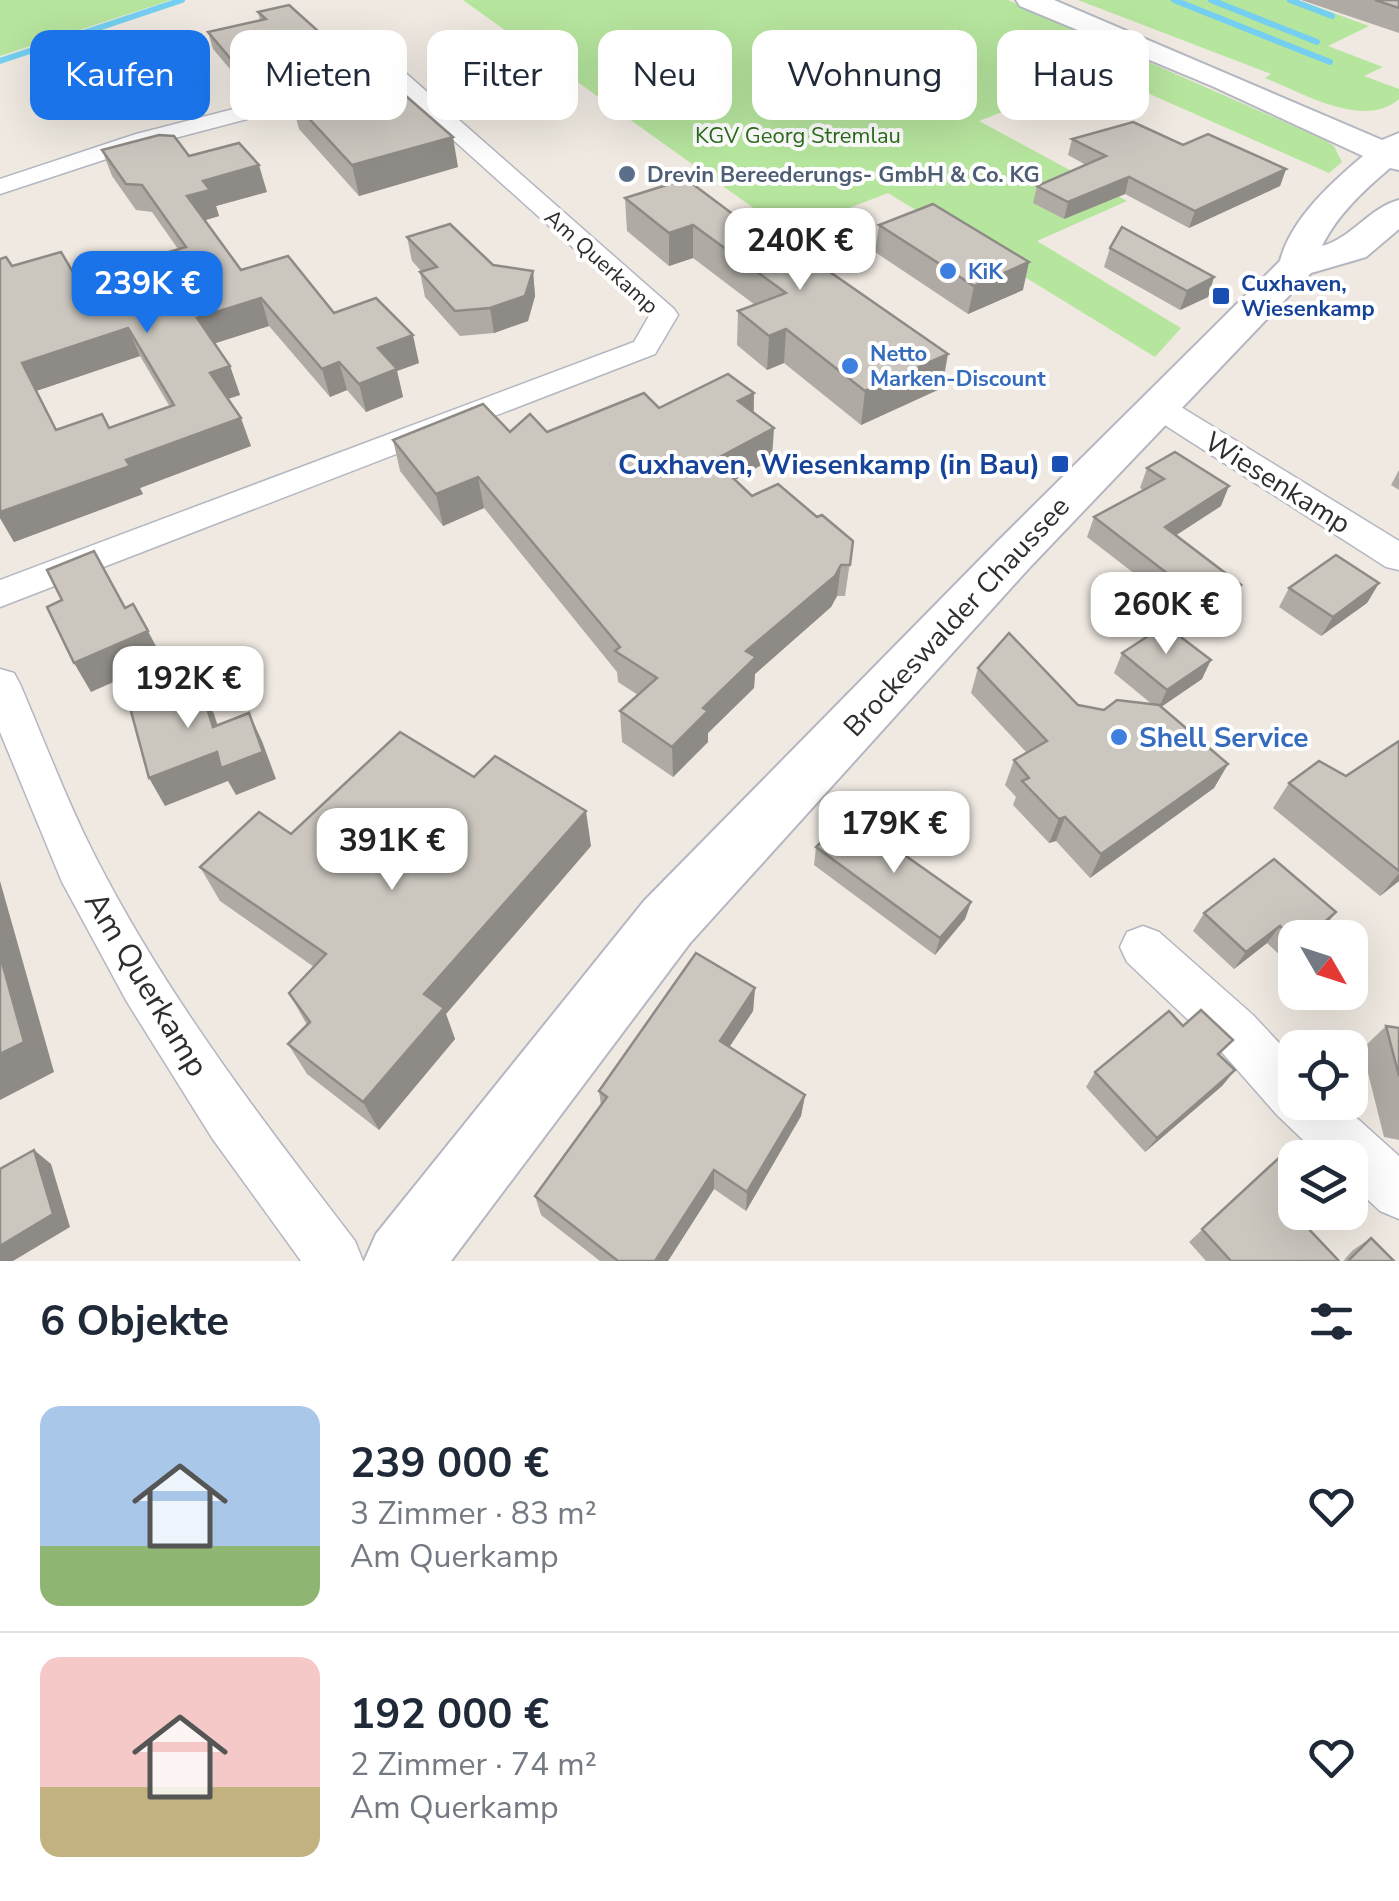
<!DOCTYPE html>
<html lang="de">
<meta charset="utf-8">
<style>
:root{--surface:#fff;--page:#f6f6f7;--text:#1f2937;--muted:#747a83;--line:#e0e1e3;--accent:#1a73e8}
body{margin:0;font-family:"Nunito Sans",sans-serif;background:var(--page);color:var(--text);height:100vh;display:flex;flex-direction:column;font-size:38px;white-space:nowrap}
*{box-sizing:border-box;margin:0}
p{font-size:32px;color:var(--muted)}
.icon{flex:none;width:55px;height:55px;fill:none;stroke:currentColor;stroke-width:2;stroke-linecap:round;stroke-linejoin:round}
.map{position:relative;height:1261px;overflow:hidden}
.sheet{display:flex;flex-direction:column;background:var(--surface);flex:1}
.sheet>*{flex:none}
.hud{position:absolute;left:30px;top:30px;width:1340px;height:90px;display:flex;gap:20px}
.needle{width:65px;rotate:129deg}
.fabs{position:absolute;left:1278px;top:920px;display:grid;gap:20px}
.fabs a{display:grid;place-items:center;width:90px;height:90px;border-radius:20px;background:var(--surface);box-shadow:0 10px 40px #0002;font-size:50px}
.price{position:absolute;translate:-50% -85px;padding:0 22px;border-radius:20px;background:#fff;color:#222;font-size:32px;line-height:65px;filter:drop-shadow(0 2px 5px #0008)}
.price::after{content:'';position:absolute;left:50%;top:60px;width:30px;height:22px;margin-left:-15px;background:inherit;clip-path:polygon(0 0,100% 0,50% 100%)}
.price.on{background:var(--accent);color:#fff}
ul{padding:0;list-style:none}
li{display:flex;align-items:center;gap:30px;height:250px;padding:0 40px}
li+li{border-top:2px solid var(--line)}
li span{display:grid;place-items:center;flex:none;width:280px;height:200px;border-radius:20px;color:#555}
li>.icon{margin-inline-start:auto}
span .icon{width:120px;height:120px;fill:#fffc;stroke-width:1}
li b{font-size:42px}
h2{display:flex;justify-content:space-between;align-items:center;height:120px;padding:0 40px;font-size:42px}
.tag{padding:0 35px;border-radius:20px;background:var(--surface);box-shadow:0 10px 40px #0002;font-size:35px;line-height:90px}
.tag.on{background:var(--accent);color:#fff}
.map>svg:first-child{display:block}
.green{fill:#b6e59e}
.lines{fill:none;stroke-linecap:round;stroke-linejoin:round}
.stream{stroke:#75cff0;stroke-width:6}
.street-casing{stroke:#b4b7c1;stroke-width:3}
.secondary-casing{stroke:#b4b7c1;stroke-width:4}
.street{fill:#fff;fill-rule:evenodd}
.secondary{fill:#fff;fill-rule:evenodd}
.wall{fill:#afaba4;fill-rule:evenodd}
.shaded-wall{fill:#8e8b86}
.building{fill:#cbc7bf;stroke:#8e8b86;stroke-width:2.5;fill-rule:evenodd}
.service-dot{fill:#5c6f8a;stroke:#fff;stroke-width:4}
.shop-dot{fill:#3f7fe0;stroke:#fff;stroke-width:4}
.transit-dot{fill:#1a4fb4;stroke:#fff;stroke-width:4}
.labels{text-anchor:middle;stroke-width:8;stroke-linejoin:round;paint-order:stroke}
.far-park-label{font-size:22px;fill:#2c6e1b;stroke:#fff}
.far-service-label{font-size:22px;font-weight:bold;fill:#4e5e75;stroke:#fff;text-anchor:start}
.far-street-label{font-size:22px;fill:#2e2e2e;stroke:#fff}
.far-shop-label{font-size:22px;font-weight:bold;fill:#366cbe;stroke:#fff;text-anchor:start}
.far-transit-label{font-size:22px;font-weight:bold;fill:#164399;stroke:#fff;text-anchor:start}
.transit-label{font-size:28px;font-weight:bold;fill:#164399;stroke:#fff;text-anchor:end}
.street-label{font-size:28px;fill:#2e2e2e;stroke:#fff}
.shop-label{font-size:28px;font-weight:bold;fill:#366cbe;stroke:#fff;text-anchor:start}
.near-street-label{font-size:32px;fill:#2e2e2e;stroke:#fff}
</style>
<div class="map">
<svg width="1399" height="1261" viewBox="0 0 1399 1261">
<rect width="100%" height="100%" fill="#efe9e1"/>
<!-- green -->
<g class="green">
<path d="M0,0h171l-171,56z"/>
<path d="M463,0h545l315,139 11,7 8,16 -13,11 -227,-100 -123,48 148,80 -90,40 144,87 -26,29 -267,-164 -101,39z"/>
<path d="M1078,0h220l71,26 -41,20 55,21 -19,9 35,13v10c-34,31 -97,-6 -134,-21l6,-4z"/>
</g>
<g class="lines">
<!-- stream -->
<g class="stream">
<path d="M1174,0l156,62"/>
<path d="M1211,0l106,42"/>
<path d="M1290,0l42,16"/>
<path d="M0,61l182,-61"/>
</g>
<!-- street casing -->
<g class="street-casing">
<g id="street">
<path d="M393,68l8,1 273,240 4,6 -23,39 -655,253v-27l634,-238 15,-26 -260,-234 -237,62 -152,50v-15l136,-45z"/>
<path d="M1157,396l11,3 231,142v29l-13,-3 -240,-154 -5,-7 5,-7z"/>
<path d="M0,669l14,4 6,11c25,58 47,118 76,174 70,137 165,261 259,383l8,20h-62l-89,-123 -85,-136 -65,-120 -62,-150z"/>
<path d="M1143,926l16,6 94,83 42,45v42h44l60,54v63l-19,-8 -30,-28v-25h-28l-45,-43 -58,-66 -92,-87 -7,-15 7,-15z"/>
</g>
</g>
<!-- secondary casing -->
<g class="secondary-casing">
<path id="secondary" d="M1016,0h38l328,140 17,-7v37l-9,-2c-26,22 -53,47 -68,78 30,-8 47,-38 77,-46v29l-33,28 -55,16 -8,8 -272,285 -341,377 -239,318h-87l12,-27 268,-333 353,-359 283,-281c11,-42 51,-78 83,-105l-151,-70 -192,-80z"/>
</g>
<!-- street -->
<use href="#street" class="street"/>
<!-- secondary -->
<use href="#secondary" class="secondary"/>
</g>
<!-- wall -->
<g class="wall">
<path d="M1301,0h98v33z"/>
<path d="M258,12l79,36 4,16 -95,24 -33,-39 -5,-17 52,-12z"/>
<path d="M472,76l93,5 1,17 -49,15h-19l-23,-19z"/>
<path d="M291,99l167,68 -99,29 -60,-67z"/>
<path d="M1072,139l111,6 103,24 -6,17 -91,42 -64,-34 -61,25 -31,-16 4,-17 49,-21 -18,-10z"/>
<path d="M102,150l87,6 78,36 -51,14 3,10 -14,4 36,50 93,43 85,50 -22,8 6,26 -37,15 -19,-22 -17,7 -61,-71 -55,17 16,23 10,29 -12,4 23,47 -111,42 3,6 -129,48 -14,-24v-259l12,7 65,13 101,-30 -26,-37 -16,-2 -24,-34zM140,356l30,51 -61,21 -53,2 -20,-39z"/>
<path d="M686,179l256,209 -81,37 -77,-62 -17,7 -30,-25 1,-34 17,-6 -62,-47 -24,8 -42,-35 -2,-33z"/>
<path d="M879,225l144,65 -55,24 -93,-62z"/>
<path d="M407,237l86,28 40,6 2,25 -7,25 -34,12 -34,3 -35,-39 -5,-25h2l-10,-11z"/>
<path d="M1110,248l104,29 -6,20 -28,13 -76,-43z"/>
<path d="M754,393v20l18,46 -37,21 17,16 65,21 36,24 -8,55h-8l-6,11 -76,67 -1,14 -46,45v9l-35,35 -51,-35 -2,-31 18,-16 -20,-13 -1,-10 -133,-164 -41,18 -43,-55 -7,-31 117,-8h37l112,-24z"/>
<path d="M1147,468l74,38 -45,29 65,50 -9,20 -52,31 22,43 -41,28 67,57 -14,24 -124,90 -34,-37 -7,2 -36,-38 3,-8 -11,-12 9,-25 13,-7 -56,-60 7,-25 100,37 26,5 49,-5 -39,-32 8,-20 42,-27 -17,-14 8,-20 2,-1 -70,-54 7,-20 49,-27 -3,-2z"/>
<path d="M1399,470v20l-8,-5z"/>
<path d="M1379,583l-12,20 -46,33 -42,-29 10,-19z"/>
<path d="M1399,741v140l-19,15 -107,-88 16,-25 57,-7z"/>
<path d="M474,777l117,69 -145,168 9,25 -76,91 -72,-56 -19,-30 19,-19 -18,-32 25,-26 -94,-66 -20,-34z"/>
<path d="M816,847l155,55 -6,17 -30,36 -121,-90z"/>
<path d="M1204,913l118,17 -9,8h-18v14l-10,8 -18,-17 -33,26 -41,-38z"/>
<path d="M755,988l-2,23 -24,36 76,48 -4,21 -55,95 -32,-22 -46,72h-68l-59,-46 -6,-19 66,-91 -2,-14z"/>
<path d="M1183,1026l37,30 15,14 -13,16 -77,66 -59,-65 9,-15z"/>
<path d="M1386,1026l13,2v112l-15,-3 -22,-88z"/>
<path d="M1294,1144l12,82 33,35h-133l-17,-19z"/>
<path d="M1371,1238l23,23h-51l10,-11z"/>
</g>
<!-- shaded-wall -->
<g class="shaded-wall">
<path d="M337,48l4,16 -95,24 -5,-17z"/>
<path d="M565,81l1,17 -49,15 -2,-18z"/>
<path d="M453,137l5,30 -99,29 -7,-31z"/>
<path d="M259,165l8,27 -51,14 3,10 -23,7 -9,-27 16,-15z"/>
<path d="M1286,169l-6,17 -91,42 6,-17z"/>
<path d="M1129,177l-4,17 -61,25 4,-17z"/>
<path d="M693,225v33l-24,8v-33z"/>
<path d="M1029,262l-6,28 -55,24 6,-28z"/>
<path d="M533,271l2,25 -7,25 -34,12 -4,-25z"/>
<path d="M1214,277l-6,20 -28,13 7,-19z"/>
<path d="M261,298l8,28 -62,20 -10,-28z"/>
<path d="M128,328l12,28 -104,35 -14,-28z"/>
<path d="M786,329l-2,34 -17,7 2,-34z"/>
<path d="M413,335l6,28 -22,8 6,26 -37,15 -7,-28 19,-36z"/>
<path d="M948,354l-6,34 -81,37 4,-34z"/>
<path d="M339,362l8,28 -17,7 -8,-28z"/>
<path d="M230,366l10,29 -19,6 -11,-28z"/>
<path d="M754,393l-1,31 -15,-23z"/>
<path d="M241,418l10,28 -111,42 3,6 -129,48 -14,-24v-6l126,-52z"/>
<path d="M774,428l-2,31 -58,33v-32z"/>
<path d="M478,477l6,31 -41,18 -7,-32z"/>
<path d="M1229,486l-8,20 -63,41 7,-20z"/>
<path d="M841,565l-4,31 -6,11 -76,67 -1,14 -46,45v9l-35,35 -1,-30 74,-96z"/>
<path d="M1379,583l-12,20 -46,33 12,-19z"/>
<path d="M1241,585l-9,20 -53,32 8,-19z"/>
<path d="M148,631l15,29 -72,32 -17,-29z"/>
<path d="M1211,660l-9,19 -44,30 9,-19z"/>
<path d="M200,686l14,28 13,41 -14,-28z"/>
<path d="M249,713l13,28 14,38 -40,16 -8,-14 -63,25 -16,-28z"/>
<path d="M1228,764l-14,24 -124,90 11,-24z"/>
<path d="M586,811l5,35 -145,168 9,25 -76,91 -16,-28 61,-108z"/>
<path d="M1065,817l-9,24 -7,2 10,-24z"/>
<path d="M1399,873v8l-19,15z"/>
<path d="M0,881l54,191 -54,28z"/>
<path d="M971,902l-6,17 -30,36 5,-17z"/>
<path d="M1336,912l-14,18 -9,8h-7z"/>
<path d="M1280,926l-13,17 -33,26 12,-17z"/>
<path d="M755,988l-2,23 -34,52 1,-22z"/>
<path d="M1235,1070l-13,16 -77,66 12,-14z"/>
<path d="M805,1095l-4,21 -55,95 1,-19z"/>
<path d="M34,1150l17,14 19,63 -57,34h-13v-15z"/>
<path d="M714,1170v19l-46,72h-13z"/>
</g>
<!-- building -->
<g class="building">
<path d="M1375,0h24v8z"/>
<path d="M289,5l48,43 -96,23 -33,-39 58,-13 -8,-7z"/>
<path d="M533,59l32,22 -50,14 -19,1 -24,-20z"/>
<path d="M383,76l70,61 -101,28 -61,-66z"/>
<path d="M1133,122l50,23 25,-11 78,35 -91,42 -66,-34 -61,25 -31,-16 69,-30 -34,-17z"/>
<path d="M159,135l15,1 15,20 50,-13 20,22 -56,16 7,9 -23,6 54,74 47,-14 46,57 42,-15 37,37 -35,13 19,21 -38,15 -20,-22 -17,7 -61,-71 -64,20 33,48 -20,7 31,45 -115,42 4,6 -130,46v-253l6,-2 6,9 49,-14 16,27 109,-32 -44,-62 -16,-1 -24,-34zM128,328l46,77 -65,23 -7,-14 -46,16 -34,-67z"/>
<path d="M686,179l84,63 11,-4 167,116 -83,37 -79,-62 -17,7 -31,-25 48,-18 -93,-68 -24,8 -44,-35z"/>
<path d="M933,204l96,58 -55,24 -95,-61z"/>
<path d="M450,224l43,41 40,6 -8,25 -35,12 -35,3 -35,-39 17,-5 -30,-30z"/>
<path d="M1122,227l92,50 -27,14 -77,-43z"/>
<path d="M728,374l26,19 -16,8 36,27 -60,32 38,36 26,-12 39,33 5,-2 31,26 -3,24h-9l-6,11 -89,75 10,6 -53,51 5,3 -36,36 -52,-36 37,-33 -42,-27 5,-4 -142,-170 -42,17 -43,-54 90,-36 27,28 20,-18 17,18 97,-39 15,15z"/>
<path d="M1175,452l54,34 -64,41 76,58 -54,33 -32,-26 21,-12 -82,-63 70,-38 -17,-11z"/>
<path d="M94,551l31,57 8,-4 15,27 -74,32 -27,-56 15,-7 -15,-30z"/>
<path d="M1336,555l43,28 -46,34 -44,-29z"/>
<path d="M1165,625l46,35 -44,30 -45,-37z"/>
<path d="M1009,633l69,72 26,5 13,-10 42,5 69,59 -127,90 -36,-37 -6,2 -37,-38 7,-3 -15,-18 33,-19 -69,-73z"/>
<path d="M169,685l4,11 27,-10 13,41 36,-14 14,39 -42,16 -4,-16 -68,26 -21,-78z"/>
<path d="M400,732l74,45 21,-21 91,55 -162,183 20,14 -81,94 -75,-58 22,-22 -21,-29 37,-39 -126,-87 59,-55 32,22z"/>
<path d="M1399,741v130l-110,-88 30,-22 27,15z"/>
<path d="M848,815l123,87 -31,36 -124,-91z"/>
<path d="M1274,859l62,53 -30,26h-11v2l-15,-14 -34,26 -42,-39z"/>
<path d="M696,953l59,35 -35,53 85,54 -58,97 -33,-22 -59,91h-37l-83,-65 72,-99 -8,-6z"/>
<path d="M0,955l24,87 -24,12z"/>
<path d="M1201,1010l32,30 -15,14 17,16 -78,68 -62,-66 74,-61 14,15z"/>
<path d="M1386,1026l13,2v48z"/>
<path d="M1294,1144l13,14h-12v54h25l-14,14 33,35h-108l-29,-32z"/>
<path d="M34,1150l19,64 -53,32v-77z"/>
<path d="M1371,1238l23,23h-46z"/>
</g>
<!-- markers -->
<circle class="service-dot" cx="627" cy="174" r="10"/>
<g class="shop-dot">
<circle cx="948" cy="271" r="10"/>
<circle cx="850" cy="366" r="10"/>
<circle cx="1119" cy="737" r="10"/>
</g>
<g class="transit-dot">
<rect x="1211" y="286" width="20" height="20" rx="5"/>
<rect x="1050" y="454" width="20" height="20" rx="5"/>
</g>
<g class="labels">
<!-- far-park labels -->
<g class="far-park-label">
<text x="798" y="143">KGV Georg Stremlau</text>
</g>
<!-- far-service labels -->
<g class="far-service-label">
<text x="647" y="182">Drevin Bereederungs- GmbH &amp; Co. KG</text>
</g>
<!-- far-street labels -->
<g class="far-street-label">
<text transform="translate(602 261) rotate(42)" y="8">Am Querkamp</text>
</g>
<!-- far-shop labels -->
<g class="far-shop-label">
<text x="968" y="279">KiK</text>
<text x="870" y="361">Netto<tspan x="870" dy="25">Marken-Discount</tspan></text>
</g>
<!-- far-transit labels -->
<g class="far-transit-label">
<text x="1241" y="291">Cuxhaven,<tspan x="1241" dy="25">Wiesenkamp</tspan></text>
</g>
<!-- transit labels -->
<g class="transit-label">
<text x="1040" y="474">Cuxhaven, Wiesenkamp (in Bau)</text>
</g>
<!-- street labels -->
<g class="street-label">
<text transform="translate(1278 482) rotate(32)" y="10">Wiesenkamp</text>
<text transform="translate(956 616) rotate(-47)" y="10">Brockeswalder Chaussee</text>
</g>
<!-- shop labels -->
<g class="shop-label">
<text x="1139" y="747">Shell Service</text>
</g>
<!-- near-street labels -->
<g class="near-street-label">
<text transform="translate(147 984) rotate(59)" y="11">Am Querkamp</text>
</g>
</g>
</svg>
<div class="fabs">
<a><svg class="needle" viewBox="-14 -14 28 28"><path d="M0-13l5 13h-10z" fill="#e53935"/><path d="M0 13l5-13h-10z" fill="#747a83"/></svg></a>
<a><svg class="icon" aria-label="locate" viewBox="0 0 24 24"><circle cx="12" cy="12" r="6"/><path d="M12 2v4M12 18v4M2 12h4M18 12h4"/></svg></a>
<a><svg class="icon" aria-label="layers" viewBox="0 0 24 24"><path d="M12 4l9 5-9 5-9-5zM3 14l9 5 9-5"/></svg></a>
</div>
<b class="price" style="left:800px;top:293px">240K €</b>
<b class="price on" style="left:147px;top:336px">239K €</b>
<b class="price" style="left:1166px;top:657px">260K €</b>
<b class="price" style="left:188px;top:731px">192K €</b>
<b class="price" style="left:894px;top:876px">179K €</b>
<b class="price" style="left:392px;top:893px">391K €</b>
<div class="hud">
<a class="tag on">Kaufen</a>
<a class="tag">Mieten</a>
<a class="tag">Filter</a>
<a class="tag">Neu</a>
<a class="tag">Wohnung</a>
<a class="tag">Haus</a>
</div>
</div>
<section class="sheet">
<h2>6 Objekte<svg class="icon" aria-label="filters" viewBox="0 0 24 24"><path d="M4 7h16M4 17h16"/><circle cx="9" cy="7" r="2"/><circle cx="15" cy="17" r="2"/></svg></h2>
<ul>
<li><span style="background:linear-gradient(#a9c7e8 70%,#8fb573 0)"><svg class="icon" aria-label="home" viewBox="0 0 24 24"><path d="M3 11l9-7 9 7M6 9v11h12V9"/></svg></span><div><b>239 000 €</b><p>3 Zimmer · 83 m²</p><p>Am Querkamp</p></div><svg class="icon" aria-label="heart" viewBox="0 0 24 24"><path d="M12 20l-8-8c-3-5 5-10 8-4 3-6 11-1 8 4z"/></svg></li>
<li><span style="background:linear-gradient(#f6c9c9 65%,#c2b280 0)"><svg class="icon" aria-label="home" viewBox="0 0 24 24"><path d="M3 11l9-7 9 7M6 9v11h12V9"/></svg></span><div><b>192 000 €</b><p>2 Zimmer · 74 m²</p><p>Am Querkamp</p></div><svg class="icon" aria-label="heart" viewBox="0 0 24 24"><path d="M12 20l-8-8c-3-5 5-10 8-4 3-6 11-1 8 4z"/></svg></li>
</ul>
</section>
